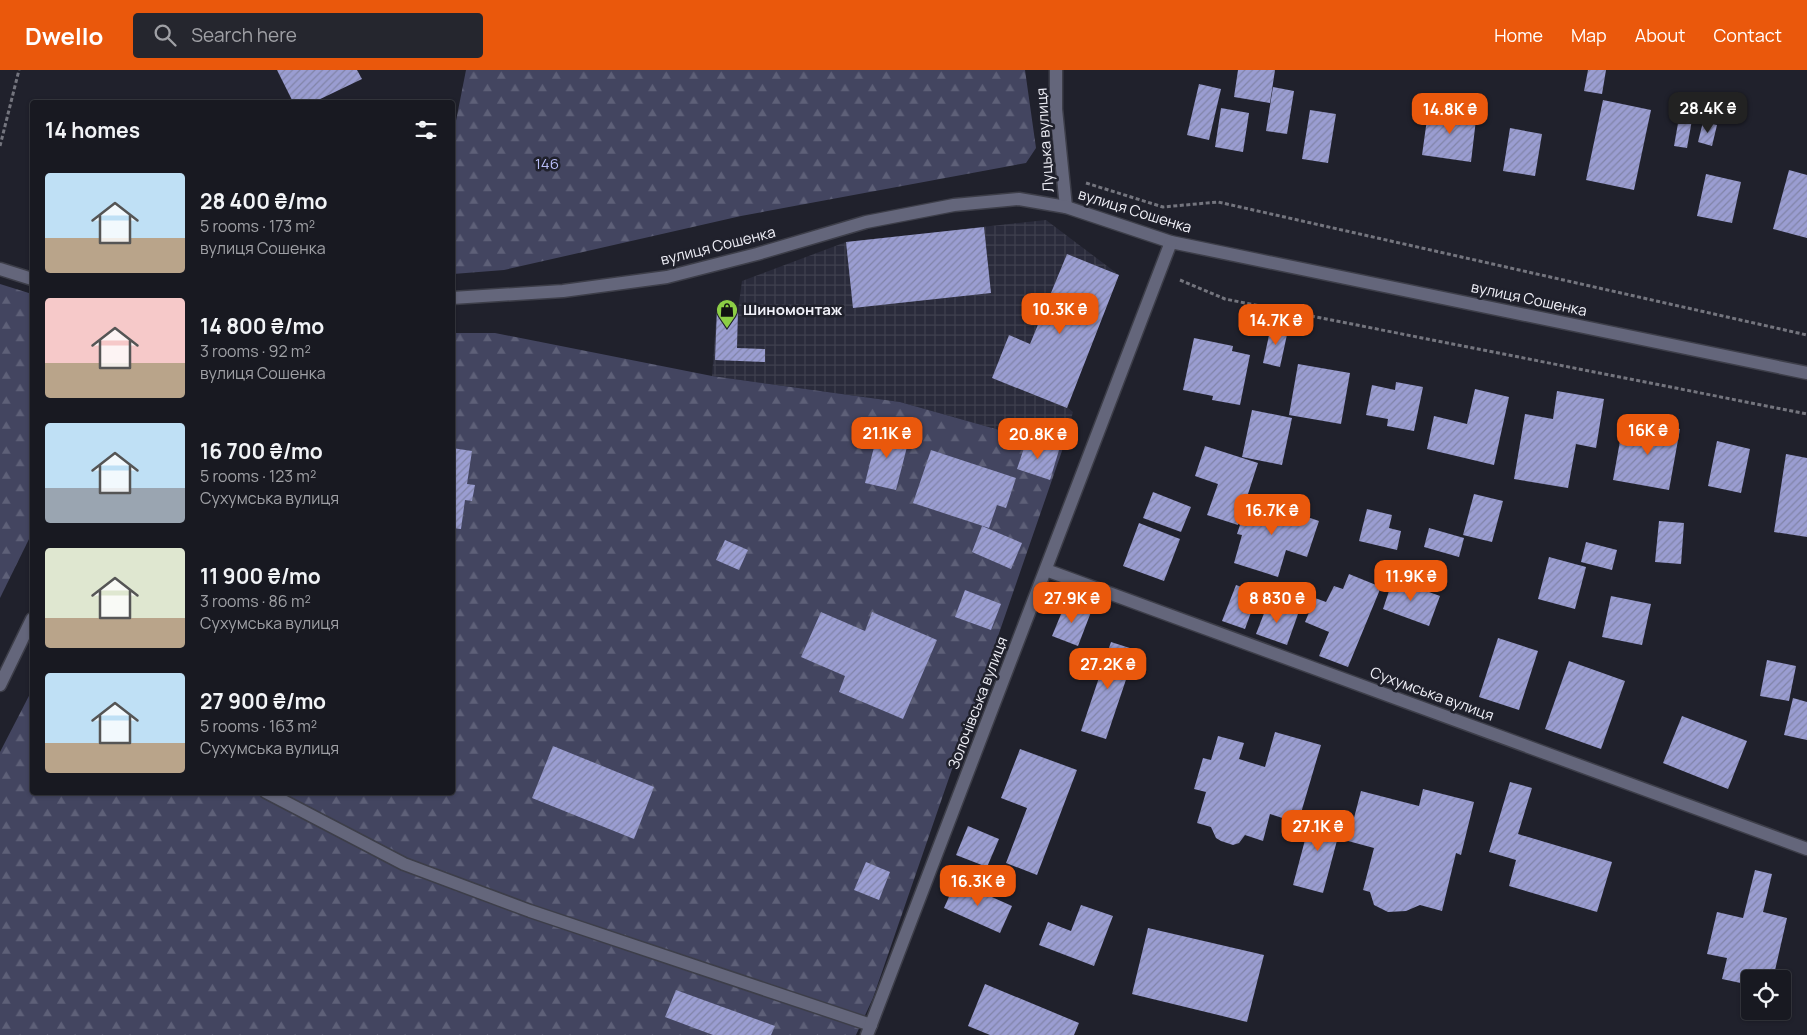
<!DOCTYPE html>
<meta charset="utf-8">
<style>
:root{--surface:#181921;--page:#25262e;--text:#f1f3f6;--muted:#9fa0a5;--line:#36383f;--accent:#ea580c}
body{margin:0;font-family:Manrope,sans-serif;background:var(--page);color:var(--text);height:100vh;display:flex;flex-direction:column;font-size:19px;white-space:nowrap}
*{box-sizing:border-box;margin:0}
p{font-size:16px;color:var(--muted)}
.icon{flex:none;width:28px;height:28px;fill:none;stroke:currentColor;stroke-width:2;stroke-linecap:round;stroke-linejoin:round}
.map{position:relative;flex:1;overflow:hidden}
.panel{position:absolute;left:30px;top:30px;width:425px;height:695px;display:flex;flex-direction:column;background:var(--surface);border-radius:5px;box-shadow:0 1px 4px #0004,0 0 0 1px var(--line)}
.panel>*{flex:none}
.tools{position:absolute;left:1741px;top:900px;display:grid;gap:10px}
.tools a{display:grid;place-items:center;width:50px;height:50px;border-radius:5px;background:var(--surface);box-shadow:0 1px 4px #0004,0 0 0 1px var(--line);font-size:25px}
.price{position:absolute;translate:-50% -42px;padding:0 11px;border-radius:10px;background:var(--accent);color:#fff;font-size:16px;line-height:32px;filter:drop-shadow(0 1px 2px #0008)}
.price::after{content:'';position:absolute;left:50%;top:30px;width:15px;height:11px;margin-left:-8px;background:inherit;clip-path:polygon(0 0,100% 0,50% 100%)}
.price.current{background:#222;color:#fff}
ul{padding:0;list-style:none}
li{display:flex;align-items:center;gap:15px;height:125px;padding:0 15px}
li span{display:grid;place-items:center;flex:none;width:140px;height:100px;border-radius:5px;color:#555}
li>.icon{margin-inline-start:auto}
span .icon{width:60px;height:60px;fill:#fffc;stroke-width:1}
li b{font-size:21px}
h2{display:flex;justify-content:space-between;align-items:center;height:60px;padding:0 15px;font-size:21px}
header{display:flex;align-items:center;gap:30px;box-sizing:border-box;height:70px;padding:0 25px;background:var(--accent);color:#fff}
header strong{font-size:24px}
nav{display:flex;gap:28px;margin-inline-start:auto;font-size:18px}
.search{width:350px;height:45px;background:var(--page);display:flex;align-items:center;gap:12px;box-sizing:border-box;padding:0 18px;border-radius:5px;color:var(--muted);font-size:19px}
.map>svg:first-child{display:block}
.industrial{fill:url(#industrial-grid)}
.forest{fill:url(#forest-firs)}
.building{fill:url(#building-hatch)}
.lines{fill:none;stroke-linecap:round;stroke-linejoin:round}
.service-casing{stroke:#3d3e49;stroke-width:15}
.minor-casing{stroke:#3d3e49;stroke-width:15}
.path{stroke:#74757e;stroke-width:3;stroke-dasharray:4 2.5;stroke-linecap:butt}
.service{stroke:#64667b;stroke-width:12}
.minor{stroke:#64667b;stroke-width:12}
.labels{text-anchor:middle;stroke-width:5;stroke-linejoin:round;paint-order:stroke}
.street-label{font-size:15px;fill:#f0f0f8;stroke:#20212c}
.park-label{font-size:15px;fill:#babef9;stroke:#20212c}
.poi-label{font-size:15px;font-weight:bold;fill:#f0f0f8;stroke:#20212c;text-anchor:start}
</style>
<header>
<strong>Dwello</strong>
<div class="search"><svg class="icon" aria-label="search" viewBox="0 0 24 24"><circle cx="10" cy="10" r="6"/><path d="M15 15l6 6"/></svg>Search here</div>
<nav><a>Home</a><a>Map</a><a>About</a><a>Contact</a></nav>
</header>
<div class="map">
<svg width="1807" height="965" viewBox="0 0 1807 965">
<defs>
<pattern id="industrial-grid" width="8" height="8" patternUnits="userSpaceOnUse" patternTransform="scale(1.25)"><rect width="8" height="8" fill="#2a2b3b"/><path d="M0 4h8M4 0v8" fill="none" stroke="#3f404e"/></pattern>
<pattern id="forest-firs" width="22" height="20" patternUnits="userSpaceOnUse" patternTransform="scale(1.25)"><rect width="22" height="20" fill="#434560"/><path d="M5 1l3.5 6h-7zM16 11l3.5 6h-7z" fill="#5e6078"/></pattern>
<pattern id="building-hatch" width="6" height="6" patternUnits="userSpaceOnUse" patternTransform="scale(1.25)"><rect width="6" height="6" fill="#9a9dd1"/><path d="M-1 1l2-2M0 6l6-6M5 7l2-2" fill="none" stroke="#8184a8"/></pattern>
</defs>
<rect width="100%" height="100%" fill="#20212c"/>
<!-- industrial -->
<path class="industrial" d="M1046,150l73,55 -52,132 6,5 -10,36 -163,-46 -188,-26 5,-68 21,2 4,-29 104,-39z"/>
<!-- forest -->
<g class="forest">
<path d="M466,0h559l11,78 -10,15 -285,53 -237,54 -51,4v-138z"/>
<path d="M0,214l32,10v239l-32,65z"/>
<path d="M453,263h42l217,43 188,26 163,46 -190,550 -17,37h-856v-283l32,-62v102h420z"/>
</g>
<!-- building -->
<g class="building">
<path d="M277,0h80l5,9 -48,23h-21z"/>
<path d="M1238,0h37l-5,33 -36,-6z"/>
<path d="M1588,0h18l-4,24 -18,-3z"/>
<path d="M1199,14l22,5 -12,51 -22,-5z"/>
<path d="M1273,17l21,4 -7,43 -21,-3z"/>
<path d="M1603,30l48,10 -17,80 -48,-10z"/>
<path d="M1221,38l28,5 -6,39 -28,-5z"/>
<path d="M1459,39l18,2 -6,51 -49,-7 6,-43 30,3z"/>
<path d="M1310,40l26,4 -8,49 -26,-4z"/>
<path d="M1680,42l13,2 -6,34 -13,-2z"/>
<path d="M1703,52l14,3 -5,21 -14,-4z"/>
<path d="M1510,58l32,6 -7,42 -32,-5z"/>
<path d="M31,85h1v22l-3,-1z"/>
<path d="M1789,100l18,5v63l-34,-9z"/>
<path d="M1706,104l35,8 -9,41 -35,-7z"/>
<path d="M984,157l7,66 -138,15 -7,-66z"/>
<path d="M1067,184l52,21 -52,133 -75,-30 17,-43 21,9z"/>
<path d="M717,238l21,2 -1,38 28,1v13l-50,-2z"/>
<path d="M1271,256l17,4 -8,37 -17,-4z"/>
<path d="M1194,268l39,8 -1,5 18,4 -10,50 -28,-5 1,-4 -30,-6z"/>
<path d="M1298,294l52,9 -9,51 -52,-9z"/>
<path d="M1396,312l27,5 -9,44 -27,-5 1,-7 -22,-4 6,-30 23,5z"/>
<path d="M1475,319l34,8 -15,68 -67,-16 7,-33 33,8z"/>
<path d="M1557,321l47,8 -8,49 -20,-4 -8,44 -54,-9 11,-65 28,5z"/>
<path d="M1252,340l40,8 -10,47 -40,-8z"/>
<path d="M1634,351l46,8 -11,61 -56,-10 7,-39 9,2z"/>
<path d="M879,357l31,8 -14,55 -31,-7z"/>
<path d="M1027,369l32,11 -9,30 -33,-11z"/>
<path d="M1717,371l33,8 -9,44 -33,-7z"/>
<path d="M1205,376l53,17 -20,62 -31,-10 11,-31 -23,-8z"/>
<path d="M452,378l20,3 -5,33 8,1 -3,16 -7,-1 -4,29 -9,-1z"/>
<path d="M931,380l85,28 -10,30 -9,-3 -8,23 -76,-25z"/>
<path d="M1786,384l21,4v79l-33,-5z"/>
<path d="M1153,422l38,15 -10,25 -38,-14z"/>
<path d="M1474,424l29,7 -11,41 -29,-7z"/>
<path d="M1249,427l70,24 -12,36 -21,-7 -8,27 -44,-14 8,-28 -5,-1z"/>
<path d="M1367,439l25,6 -3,13 12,3 -4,19 -38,-9z"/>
<path d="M1659,451l25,2 -3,41 -26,-2z"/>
<path d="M1139,453l41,16 -16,42 -41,-15z"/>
<path d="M982,456l40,17 -11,26 -39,-17z"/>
<path d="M1429,458l35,10 -5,19 -35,-10z"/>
<path d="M725,470l23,10 -9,20 -23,-10z"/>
<path d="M1586,472l31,8 -5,20 -31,-8z"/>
<path d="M1549,487l37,10 -11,42 -37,-10z"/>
<path d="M1349,504l32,13 -33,80 -29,-11 10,-24 -24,-10 10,-24 11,4 8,-16 9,3z"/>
<path d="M1393,509l47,17 -11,30 -46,-17z"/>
<path d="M1236,515l22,8 -13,36 -23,-8z"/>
<path d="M965,520l36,14 -10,26 -36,-13z"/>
<path d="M1611,526l40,8 -9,41 -40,-8z"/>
<path d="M1066,532l25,10 -13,34 -26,-10z"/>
<path d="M1268,533l30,11 -11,31 -31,-11z"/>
<path d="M821,542l44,19 7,-19 65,28 -34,79 -64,-27 6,-16 -44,-19z"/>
<path d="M1498,568l40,13 -19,59 -40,-13z"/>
<path d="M1111,572l25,8 -30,89 -25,-8z"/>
<path d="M1767,590l29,6 -7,35 -29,-5z"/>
<path d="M1569,591l56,20 -24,68 -56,-20z"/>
<path d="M1793,628l14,4v38l-23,-5z"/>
<path d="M1682,646l65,25 -19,48 -65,-26z"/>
<path d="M1275,662l46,13 -23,78 -28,-9 -7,27 -18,-6 -6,8 -6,2 -12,-4 -5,-3 -5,-11 -14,-4 9,-31 -12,-3 9,-31 8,2 7,-24 26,7 -5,16 26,8z"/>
<path d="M553,676l101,41 -20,52 -102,-41z"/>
<path d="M1020,679l57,21 -40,105 -31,-12 21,-55 -26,-10z"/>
<path d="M1510,712l22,6 -14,46 94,28 -15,50 -88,-26 7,-26 -27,-8z"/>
<path d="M1423,719l51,13 -13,53 -5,-2 -14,58 -22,-6 -14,6 -18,1 -14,-7 -4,-13 -7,-2 11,-42 -26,-7 13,-50 58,15z"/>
<path d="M1313,740l30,8 -20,75 -30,-8z"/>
<path d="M968,756l31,13 -12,28 -31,-12z"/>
<path d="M866,792l24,10 -11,28 -25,-10z"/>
<path d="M1755,800l17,4 -9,38 24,6 -14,61h-23v6l-28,-6 5,-21 -20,-4 10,-42 26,6z"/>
<path d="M956,811l56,25 -12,27 -56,-25z"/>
<path d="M1081,835l32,11 -19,50 -55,-21 9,-23 23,9z"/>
<path d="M1148,858l116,27 -17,67 -115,-28z"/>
<path d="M985,914l94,39 -5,12h-84l-22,-9z"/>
<path d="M676,920l99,36 -4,9h-58l-48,-18z"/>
</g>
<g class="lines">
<!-- service casing -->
<g class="service-casing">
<path id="service" d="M266,722l138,72 126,47 341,114"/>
</g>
<!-- minor casing -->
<g class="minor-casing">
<g id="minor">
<path d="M1056,0v39l10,98"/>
<path d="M0,199l32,10"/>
<path d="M452,228l111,-7 104,-14 90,-23 109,-32 88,-17 65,-6 47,8 105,35 636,131"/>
<path d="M1046,500l761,279"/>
<path d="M0,615l32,-66"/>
<path d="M867,965l304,-793"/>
</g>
</g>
<!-- path -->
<g class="path">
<path d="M0,76l19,-76"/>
<path d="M1086,113l77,24 55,-5 589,133"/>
<path d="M1180,210l45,19 582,115"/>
</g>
<!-- service -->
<use href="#service" class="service"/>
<!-- minor -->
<use href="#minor" class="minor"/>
</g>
<!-- icons -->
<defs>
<g id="shop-pin" transform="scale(1.125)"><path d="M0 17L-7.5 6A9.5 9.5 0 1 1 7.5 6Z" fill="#8cce45" stroke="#20212c"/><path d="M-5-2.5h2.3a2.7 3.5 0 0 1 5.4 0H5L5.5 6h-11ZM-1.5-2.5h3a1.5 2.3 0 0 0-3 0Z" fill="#111"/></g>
</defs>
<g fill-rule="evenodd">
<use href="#shop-pin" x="727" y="240"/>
</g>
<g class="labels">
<!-- street labels -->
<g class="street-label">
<text transform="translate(1045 70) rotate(-94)" y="5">Луцька вулиця</text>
<text transform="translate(1135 141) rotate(17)" y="5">вулиця Сошенка</text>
<text transform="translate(718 176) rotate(-14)" y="5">вулиця Сошенка</text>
<text transform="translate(1529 229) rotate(12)" y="5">вулиця Сошенка</text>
<text transform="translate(1432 624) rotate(20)" y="5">Сухумська вулиця</text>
<text transform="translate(978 633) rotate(-69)" y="5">Золочівська вулиця</text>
</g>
<!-- park labels -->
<g class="park-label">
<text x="547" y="99">146</text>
</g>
<!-- poi labels -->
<g class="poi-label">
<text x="743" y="245">Шиномонтаж</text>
</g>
</g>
</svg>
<div class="tools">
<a><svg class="icon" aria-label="locate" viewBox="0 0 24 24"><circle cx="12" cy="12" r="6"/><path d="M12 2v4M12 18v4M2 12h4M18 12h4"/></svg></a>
</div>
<b class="price current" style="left:1708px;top:64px">28.4K ₴</b>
<b class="price" style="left:1450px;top:65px">14.8K ₴</b>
<b class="price" style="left:1060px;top:265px">10.3K ₴</b>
<b class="price" style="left:1276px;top:276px">14.7K ₴</b>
<b class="price" style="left:1648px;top:386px">16K ₴</b>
<b class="price" style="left:887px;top:389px">21.1K ₴</b>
<b class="price" style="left:1038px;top:390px">20.8K ₴</b>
<b class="price" style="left:1272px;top:466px">16.7K ₴</b>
<b class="price" style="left:1411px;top:532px">11.9K ₴</b>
<b class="price" style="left:1072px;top:554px">27.9K ₴</b>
<b class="price" style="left:1277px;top:554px">8 830 ₴</b>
<b class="price" style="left:1108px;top:620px">27.2K ₴</b>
<b class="price" style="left:1318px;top:782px">27.1K ₴</b>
<b class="price" style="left:978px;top:837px">16.3K ₴</b>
<section class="panel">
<h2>14 homes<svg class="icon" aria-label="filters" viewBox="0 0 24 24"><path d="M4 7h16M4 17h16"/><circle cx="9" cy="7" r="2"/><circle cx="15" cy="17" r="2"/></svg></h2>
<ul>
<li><span style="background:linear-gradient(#bfe0f5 65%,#b9a48a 0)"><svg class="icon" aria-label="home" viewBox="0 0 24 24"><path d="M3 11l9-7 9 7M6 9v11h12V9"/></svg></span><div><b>28 400 ₴/mo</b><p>5 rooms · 173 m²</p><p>вулиця Сошенка</p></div></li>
<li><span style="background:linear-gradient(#f6c9c9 65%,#b9a48a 0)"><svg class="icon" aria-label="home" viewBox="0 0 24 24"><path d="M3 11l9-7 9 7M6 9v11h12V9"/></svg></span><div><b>14 800 ₴/mo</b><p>3 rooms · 92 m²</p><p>вулиця Сошенка</p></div></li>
<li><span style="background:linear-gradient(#bfe0f5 65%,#9aa5b1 0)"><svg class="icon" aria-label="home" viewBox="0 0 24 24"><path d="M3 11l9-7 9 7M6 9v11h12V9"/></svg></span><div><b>16 700 ₴/mo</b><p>5 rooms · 123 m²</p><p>Сухумська вулиця</p></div></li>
<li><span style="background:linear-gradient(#dfe7d0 70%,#b9a48a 0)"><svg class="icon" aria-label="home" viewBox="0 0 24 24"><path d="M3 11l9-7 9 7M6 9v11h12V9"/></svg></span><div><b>11 900 ₴/mo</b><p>3 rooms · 86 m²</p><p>Сухумська вулиця</p></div></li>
<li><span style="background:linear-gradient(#bfe0f5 70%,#b9a48a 0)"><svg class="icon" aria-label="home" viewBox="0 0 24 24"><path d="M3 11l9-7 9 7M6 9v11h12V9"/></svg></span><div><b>27 900 ₴/mo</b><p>5 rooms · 163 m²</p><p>Сухумська вулиця</p></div></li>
</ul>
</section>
</div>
